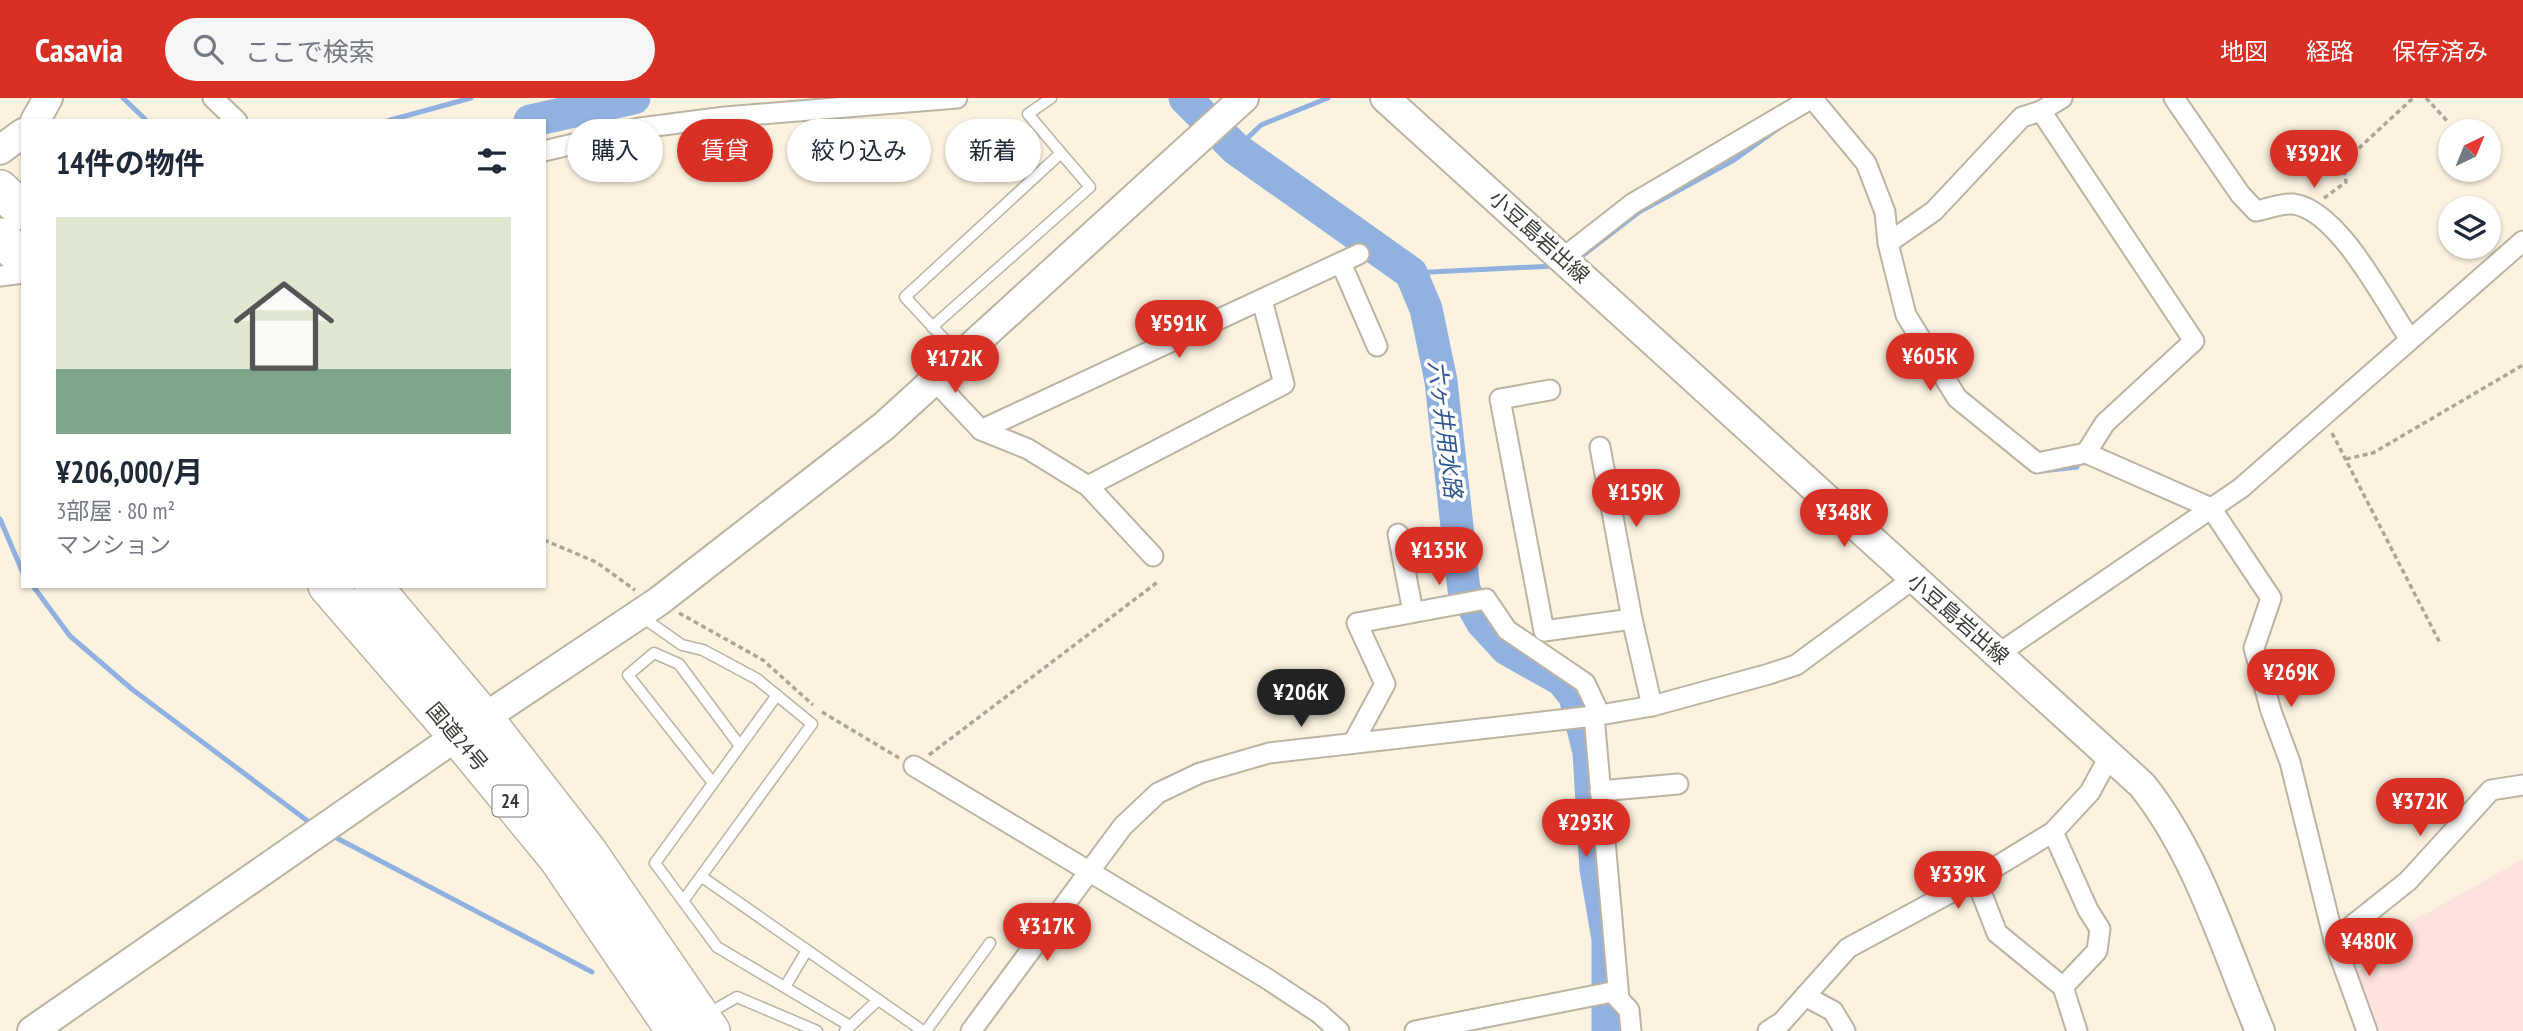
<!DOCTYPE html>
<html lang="ja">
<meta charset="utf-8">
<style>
:root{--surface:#fff;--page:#f6f6f7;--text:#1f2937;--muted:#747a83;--line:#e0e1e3;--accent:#d93025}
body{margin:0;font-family:"PT Sans Narrow","Noto Sans JP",sans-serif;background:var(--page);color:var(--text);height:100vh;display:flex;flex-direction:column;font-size:26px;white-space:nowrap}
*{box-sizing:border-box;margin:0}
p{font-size:23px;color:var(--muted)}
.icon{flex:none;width:38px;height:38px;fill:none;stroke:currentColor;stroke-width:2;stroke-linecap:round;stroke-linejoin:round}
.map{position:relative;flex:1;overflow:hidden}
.details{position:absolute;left:21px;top:21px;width:525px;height:469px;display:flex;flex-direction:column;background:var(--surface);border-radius:0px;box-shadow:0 2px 5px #0004}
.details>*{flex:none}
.hud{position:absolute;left:567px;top:21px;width:665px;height:63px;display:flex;gap:14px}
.needle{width:46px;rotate:43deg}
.buttons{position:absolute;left:2438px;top:21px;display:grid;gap:14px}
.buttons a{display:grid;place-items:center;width:63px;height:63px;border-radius:50%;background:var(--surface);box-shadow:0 2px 5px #0004;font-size:35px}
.price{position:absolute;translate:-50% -60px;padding:0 16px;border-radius:24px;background:var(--accent);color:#fff;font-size:23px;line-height:46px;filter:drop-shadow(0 2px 4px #0008)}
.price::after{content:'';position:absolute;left:50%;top:42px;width:21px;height:16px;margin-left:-10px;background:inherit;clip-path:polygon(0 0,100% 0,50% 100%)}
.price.current{background:#222;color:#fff}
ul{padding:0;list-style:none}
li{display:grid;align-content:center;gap:14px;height:371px;padding:0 35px}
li+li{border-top:2px solid var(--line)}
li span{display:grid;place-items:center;height:217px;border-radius:0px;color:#555}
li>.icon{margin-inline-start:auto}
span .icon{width:126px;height:126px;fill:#fffc;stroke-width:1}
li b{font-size:30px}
h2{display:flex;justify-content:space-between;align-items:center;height:84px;padding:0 35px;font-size:30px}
.chip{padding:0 24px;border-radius:32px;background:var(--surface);box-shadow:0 2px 5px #0004;font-size:24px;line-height:63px}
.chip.current{background:var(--accent);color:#fff}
header{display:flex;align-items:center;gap:42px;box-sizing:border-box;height:98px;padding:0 35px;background:var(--accent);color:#fff}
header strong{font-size:33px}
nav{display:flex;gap:38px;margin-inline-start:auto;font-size:24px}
.search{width:490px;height:63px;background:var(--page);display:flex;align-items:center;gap:18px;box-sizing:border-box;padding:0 24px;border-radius:38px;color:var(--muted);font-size:26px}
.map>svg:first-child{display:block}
.education{fill:#fde3df}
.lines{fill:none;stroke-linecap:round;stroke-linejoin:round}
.stream{stroke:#91b1e0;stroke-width:5}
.river{stroke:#91b1e0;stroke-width:33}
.lane-casing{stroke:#bcb4a2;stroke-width:13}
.street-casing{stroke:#bcb4a2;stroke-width:23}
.secondary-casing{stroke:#bcb4a2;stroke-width:32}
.highway-casing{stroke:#bcb4a2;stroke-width:40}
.path{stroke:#ada698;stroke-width:3.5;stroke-dasharray:5 3.5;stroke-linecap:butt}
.lane{stroke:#fff;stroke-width:10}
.street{stroke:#fff;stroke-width:19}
.secondary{stroke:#fff;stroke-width:28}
.highway{stroke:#fff;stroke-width:37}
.labels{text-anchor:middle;stroke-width:7;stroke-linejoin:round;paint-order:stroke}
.shield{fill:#fff;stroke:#787570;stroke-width:2}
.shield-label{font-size:19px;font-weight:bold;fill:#3e3a33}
.street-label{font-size:21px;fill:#3e3a33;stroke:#fff}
.water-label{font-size:23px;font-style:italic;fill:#2e5792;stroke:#fff}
</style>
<header>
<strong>Casavia</strong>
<div class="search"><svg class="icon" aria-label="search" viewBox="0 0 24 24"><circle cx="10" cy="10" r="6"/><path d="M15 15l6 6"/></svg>ここで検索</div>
<nav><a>地図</a><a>経路</a><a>保存済み</a></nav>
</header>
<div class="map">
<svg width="2523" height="933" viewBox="0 0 2523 933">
<rect width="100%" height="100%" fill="#fbf3e0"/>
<!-- education -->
<path class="education" d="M2523,761v172h-148l-24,-56 65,-32 -7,-20z"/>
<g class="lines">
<!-- stream -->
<g class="stream">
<path d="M123,0l24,23"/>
<path d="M387,23l84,-23"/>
<path d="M1236,51l25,-24 67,-27"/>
<path d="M1582,158l57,-44 95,-52 45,-32"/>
<path d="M1411,175l143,-7"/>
<path d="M2042,373l35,-4"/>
<path d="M0,421l23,54"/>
<path d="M33,488l37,50 63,54 180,135"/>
<path d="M331,737l261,137"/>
</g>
<!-- river -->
<g class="river">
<path d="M1185,0l51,51 175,124 15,36 15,72 23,209 18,32 25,27 55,31 13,16 14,56 7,117 12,70v92"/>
<path d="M530,23l104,-23"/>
</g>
<!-- lane casing -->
<g class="lane-casing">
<g id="lane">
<path d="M932,229l158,-140 -29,-34"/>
<path d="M958,256l-53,-57 156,-144 -33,-39 23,-16"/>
<path d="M642,519l40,28 21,5 54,29 55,45 -129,177"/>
<path d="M777,597l-122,168 62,84 133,79"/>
<path d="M713,685l-85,-108 26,-22 25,11 61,82"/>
<path d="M702,779l221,154"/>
<path d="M785,889l22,-37"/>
<path d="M707,916l30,-17 80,34"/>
<path d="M845,933l33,-31"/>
<path d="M926,933l64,-88"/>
</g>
</g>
<!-- street casing -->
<g class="street-casing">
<g id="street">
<path d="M213,0l24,23"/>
<path d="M1812,0l54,65 19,49 3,31 18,72 51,83 80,65 49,-10 125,55 60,90 -17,50 17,63 19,51 44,178 33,91"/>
<path d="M2062,0l-21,13 153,230 -89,82 -19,30"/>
<path d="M2174,0l66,96 16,17c11,-2 26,-8 37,-7 46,6 92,99 116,134"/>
<path d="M544,53l96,-23 85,-11 232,-19"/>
<path d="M1888,145l46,-32 88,-94 19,-6"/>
<path d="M1563,160l69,-54 180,-106"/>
<path d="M1341,165l36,83"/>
<path d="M0,178l23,-3"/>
<path d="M935,283l46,49 47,19 60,37 65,70"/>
<path d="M1550,292l-50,9 44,232 88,-12 20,87"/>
<path d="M981,332l378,-176"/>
<path d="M1600,349l32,172"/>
<path d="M1088,388l196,-102 -22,-84"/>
<path d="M1398,436l15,78"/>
<path d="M1998,556l243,-166 282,-247"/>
<path d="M1594,618l25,283"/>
<path d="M1353,645l32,-59 -28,-61 129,-24 21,31 78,53 15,32"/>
<path d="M914,668l352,212 53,35 20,18"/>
<path d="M1600,693l78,-7"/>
<path d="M2053,734l35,78 12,19 -3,22 -34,36 14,44"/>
<path d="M1976,781l21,54 66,54"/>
<path d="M2334,842l74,-59 83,-91 32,-5"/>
<path d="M1805,898l28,15 12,20"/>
<path d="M971,933l152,-205 35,-33 42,-20 69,-20 325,-37 58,-10 117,-32 27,-9 117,-86"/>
<path d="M1415,933l197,-39 17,18 2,21"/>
<path d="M1768,933l14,-9 66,-74 128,-69 77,-47 37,-40 20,-37"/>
</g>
</g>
<!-- secondary casing -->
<g class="secondary-casing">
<g id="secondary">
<path d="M1385,0l757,687c56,70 83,163 118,246"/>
<path d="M35,23l13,-23"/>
<path d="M0,52l23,-17"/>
<path d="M32,933l425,-295 202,-135 225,-175 360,-328"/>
</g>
</g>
<!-- highway casing -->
<g class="highway-casing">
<g id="highway">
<path d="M0,91l23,22"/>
<path d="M0,139l23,22"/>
<path d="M327,488l130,150 101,123 117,172"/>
<path d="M373,488l112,133 102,131 124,181"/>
</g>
</g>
<!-- path -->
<g class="path">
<path d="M2426,0l23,25"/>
<path d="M2324,100l22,-16 -3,-19 70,-65"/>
<path d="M2332,335l108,210"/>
<path d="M2346,361l27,-6 150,-88"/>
<path d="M544,442l52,22 39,28"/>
<path d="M679,515l84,47 50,45"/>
<path d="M822,614l77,46"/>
<path d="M929,657l230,-174"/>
</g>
<!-- lane -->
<use href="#lane" class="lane"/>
<!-- street -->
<use href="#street" class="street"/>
<!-- secondary -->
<use href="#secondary" class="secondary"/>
<!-- highway -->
<use href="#highway" class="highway"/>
</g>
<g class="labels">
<!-- shield labels -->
<rect class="shield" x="492.5" y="687.5" width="35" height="31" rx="5"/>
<g class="shield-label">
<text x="510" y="710">24</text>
</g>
<!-- street labels -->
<g class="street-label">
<text transform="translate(1539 139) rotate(42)" y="7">小豆島岩出線</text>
<text transform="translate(1958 521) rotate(41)" y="7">小豆島岩出線</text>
<text transform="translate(457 639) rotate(50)" y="7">国道24号</text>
</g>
<!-- water labels -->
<g class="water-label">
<text transform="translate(1445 331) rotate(83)" y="8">六ヶ井用水路</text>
</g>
</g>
</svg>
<div class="buttons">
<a><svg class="needle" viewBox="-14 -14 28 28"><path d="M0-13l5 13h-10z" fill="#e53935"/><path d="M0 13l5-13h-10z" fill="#747a83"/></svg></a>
<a><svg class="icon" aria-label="layers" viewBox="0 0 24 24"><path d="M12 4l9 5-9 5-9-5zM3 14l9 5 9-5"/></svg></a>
</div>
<b class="price" style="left:2314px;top:92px">¥392K</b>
<b class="price" style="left:1179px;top:262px">¥591K</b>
<b class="price" style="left:1930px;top:295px">¥605K</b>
<b class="price" style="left:955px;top:297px">¥172K</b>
<b class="price" style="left:1636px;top:431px">¥159K</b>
<b class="price" style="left:1844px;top:451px">¥348K</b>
<b class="price" style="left:1439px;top:489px">¥135K</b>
<b class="price" style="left:2291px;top:611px">¥269K</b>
<b class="price current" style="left:1301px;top:631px">¥206K</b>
<b class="price" style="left:2420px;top:740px">¥372K</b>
<b class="price" style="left:1586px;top:761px">¥293K</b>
<b class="price" style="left:1958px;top:813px">¥339K</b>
<b class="price" style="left:1047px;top:865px">¥317K</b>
<b class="price" style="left:2369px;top:880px">¥480K</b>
<div class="hud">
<a class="chip">購入</a>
<a class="chip current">賃貸</a>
<a class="chip">絞り込み</a>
<a class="chip">新着</a>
</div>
<section class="details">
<h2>14件の物件<svg class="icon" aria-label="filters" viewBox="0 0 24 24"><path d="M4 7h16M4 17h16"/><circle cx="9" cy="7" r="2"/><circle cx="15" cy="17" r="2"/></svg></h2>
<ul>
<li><span style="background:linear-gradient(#dfe7d0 70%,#7fa58c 0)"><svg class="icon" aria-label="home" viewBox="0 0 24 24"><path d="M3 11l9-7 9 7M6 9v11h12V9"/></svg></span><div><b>¥206,000/月</b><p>3部屋 · 80 m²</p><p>マンション</p></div></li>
</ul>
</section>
</div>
